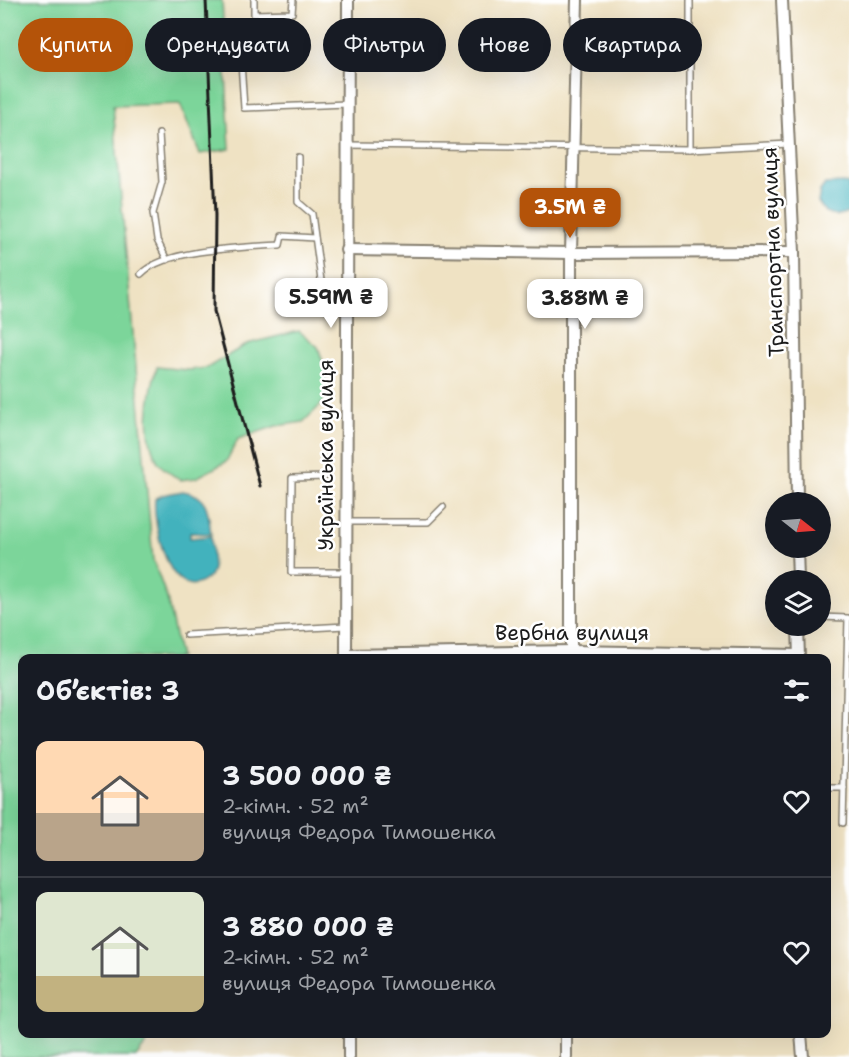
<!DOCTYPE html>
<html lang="uk">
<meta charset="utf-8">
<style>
:root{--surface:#171b24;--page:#242831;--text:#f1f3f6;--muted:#9ea1a6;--line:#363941;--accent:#b45309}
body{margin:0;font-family:"Shantell Sans",sans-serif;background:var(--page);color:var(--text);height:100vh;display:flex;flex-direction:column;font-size:22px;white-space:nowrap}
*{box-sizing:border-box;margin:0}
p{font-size:20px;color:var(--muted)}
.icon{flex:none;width:33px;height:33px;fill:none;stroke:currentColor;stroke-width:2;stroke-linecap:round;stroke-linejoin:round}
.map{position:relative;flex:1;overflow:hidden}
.side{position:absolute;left:18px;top:654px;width:813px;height:384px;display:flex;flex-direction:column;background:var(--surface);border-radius:12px;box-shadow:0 6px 24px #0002}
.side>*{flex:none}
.banner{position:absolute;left:18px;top:18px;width:813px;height:54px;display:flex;gap:12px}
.needle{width:39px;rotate:107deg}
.tools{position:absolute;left:765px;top:492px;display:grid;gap:12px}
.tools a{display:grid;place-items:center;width:66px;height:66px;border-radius:50%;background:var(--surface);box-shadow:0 6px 24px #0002;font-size:30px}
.price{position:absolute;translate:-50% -51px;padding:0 14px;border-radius:12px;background:#fff;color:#222;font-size:20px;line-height:39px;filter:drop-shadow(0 2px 3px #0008)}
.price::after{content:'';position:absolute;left:50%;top:36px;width:18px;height:14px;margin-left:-9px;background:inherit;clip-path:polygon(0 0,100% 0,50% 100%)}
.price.active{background:var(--accent);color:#fff}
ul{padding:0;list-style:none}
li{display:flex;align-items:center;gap:18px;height:150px;padding:0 18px}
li+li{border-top:2px solid var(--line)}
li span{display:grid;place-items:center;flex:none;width:168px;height:120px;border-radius:12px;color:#555}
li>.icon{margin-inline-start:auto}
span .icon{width:72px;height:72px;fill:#fffc;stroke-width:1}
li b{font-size:26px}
h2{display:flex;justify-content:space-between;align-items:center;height:72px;padding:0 18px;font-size:26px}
.chip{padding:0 21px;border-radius:27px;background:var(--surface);box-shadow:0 6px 24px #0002;font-size:21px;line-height:54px}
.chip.active{background:var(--accent);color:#fff}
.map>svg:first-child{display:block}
.green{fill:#7cd59a;stroke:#4c785b;stroke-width:1.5}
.water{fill:#43b2bd;stroke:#30676c;stroke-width:1.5}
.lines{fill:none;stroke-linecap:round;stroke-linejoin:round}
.service-casing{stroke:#867f70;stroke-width:8}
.minor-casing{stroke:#867f70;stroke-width:14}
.service{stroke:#fff;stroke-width:5}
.minor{stroke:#fff;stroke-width:10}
.rail{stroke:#1c1c1c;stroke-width:3}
.labels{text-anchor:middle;stroke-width:5;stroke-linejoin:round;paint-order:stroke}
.street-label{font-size:21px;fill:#1c1c1c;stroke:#fff}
</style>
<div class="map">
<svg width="849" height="1057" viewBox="0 0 849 1057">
<rect width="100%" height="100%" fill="#fff"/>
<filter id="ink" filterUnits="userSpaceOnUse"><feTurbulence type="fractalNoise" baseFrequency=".0167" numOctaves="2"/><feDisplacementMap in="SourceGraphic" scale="12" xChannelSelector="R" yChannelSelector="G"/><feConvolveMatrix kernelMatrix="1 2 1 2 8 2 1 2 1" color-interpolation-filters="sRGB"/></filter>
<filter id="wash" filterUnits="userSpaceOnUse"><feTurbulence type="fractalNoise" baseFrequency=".008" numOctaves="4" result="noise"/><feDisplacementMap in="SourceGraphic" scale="24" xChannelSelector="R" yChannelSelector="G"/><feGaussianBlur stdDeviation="1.35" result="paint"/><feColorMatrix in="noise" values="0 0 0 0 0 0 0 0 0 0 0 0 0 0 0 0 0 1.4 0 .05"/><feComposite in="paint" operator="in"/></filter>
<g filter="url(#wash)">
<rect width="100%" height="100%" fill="#efe2c3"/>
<!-- green -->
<g class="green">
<path d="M0,0h222l8,149 -30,5 -20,-50 -67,2 40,454 14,38 13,60h-158v376h132l-18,23h-136z"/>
<path d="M299,331l19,16 9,27 -3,28 -21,20 -27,4 -38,13 -12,23 -30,16 -16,2c-7,-5 -18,-11 -22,-18 -16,-26 -9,-68 -1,-95l30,3 20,-2 40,-24z"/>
</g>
<!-- water -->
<g class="water">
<path d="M843,183l6,1v28l-13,4 -11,-4 -7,-10 2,-11 5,-7z"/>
<path d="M183,491c26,4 25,20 28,43l-21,-1v5l21,-2 2,33 -3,7c-39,37 -58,-53 -55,-77l7,-4z"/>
</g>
</g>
<g filter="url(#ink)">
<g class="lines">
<!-- service casing -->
<g class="service-casing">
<g id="service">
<path d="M254,0v14l38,-1 1,-13"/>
<path d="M309,46l-69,1 4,61 103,-4"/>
<path d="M159,134l3,48 -9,31 4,27 10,20"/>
<path d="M347,145l343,4v-149"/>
<path d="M690,149l99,-5"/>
<path d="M298,157v45l14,12 10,74h23"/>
<path d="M141,274c24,-25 104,-27 139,-29l2,-9 33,2"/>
<path d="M325,477l-33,1 -1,94h54"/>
<path d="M347,522h81l15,-15"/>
<path d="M820,617l28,1 -5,205"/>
<path d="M186,635l159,-9"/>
<path d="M826,788h18"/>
</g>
</g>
<!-- minor casing -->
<g class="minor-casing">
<g id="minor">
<path d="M782,0l12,252 3,250"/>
<path d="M346,250l225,3 223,-1"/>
<path d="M797,548l1,32"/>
<path d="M798,626l1,32"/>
<path d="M346,655l225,-4 228,4"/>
<path d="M346,658l2,-658"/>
<path d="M571,658v-405l6,-253"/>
<path d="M349,1034v23"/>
<path d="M801,1034l2,23"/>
<path d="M566,1057v-23"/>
</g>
</g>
<!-- service -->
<use href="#service" class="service"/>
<!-- minor -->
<use href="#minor" class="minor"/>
<!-- rail -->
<path class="rail" d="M206,0l9,216 -1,95 46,175"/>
</g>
</g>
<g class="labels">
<!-- street labels -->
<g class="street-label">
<text transform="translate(773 252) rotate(-92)" y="7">Транспортна вулиця</text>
<text transform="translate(326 455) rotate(-90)" y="7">Українська вулиця</text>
<text x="572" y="640">Вербна вулиця</text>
</g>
</g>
</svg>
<div class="tools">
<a><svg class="needle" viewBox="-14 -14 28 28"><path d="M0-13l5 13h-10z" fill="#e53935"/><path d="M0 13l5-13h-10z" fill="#9ea1a6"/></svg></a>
<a><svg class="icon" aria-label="layers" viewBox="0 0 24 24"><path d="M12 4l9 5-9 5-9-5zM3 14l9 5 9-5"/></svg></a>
</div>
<b class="price active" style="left:570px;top:239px">3.5M ₴</b>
<b class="price" style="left:331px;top:329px">5.59M ₴</b>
<b class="price" style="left:585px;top:330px">3.88M ₴</b>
<div class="banner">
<a class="chip active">Купити</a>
<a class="chip">Орендувати</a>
<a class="chip">Фільтри</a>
<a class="chip">Нове</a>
<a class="chip">Квартира</a>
</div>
<section class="side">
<h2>Об’єктів: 3<svg class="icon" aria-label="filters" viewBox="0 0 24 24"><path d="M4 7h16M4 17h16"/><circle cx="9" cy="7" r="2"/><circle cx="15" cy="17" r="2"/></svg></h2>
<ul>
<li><span style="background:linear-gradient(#ffd9b3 60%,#b9a48a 0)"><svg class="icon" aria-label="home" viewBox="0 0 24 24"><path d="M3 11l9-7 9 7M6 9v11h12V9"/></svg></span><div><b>3 500 000 ₴</b><p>2-кімн. · 52 m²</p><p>вулиця Федора Тимошенка</p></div><svg class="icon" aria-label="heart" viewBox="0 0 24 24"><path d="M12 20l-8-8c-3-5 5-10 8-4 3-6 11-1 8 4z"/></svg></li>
<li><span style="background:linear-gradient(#dfe7d0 70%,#c2b280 0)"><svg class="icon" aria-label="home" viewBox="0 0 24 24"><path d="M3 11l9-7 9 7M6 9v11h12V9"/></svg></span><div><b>3 880 000 ₴</b><p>2-кімн. · 52 m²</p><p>вулиця Федора Тимошенка</p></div><svg class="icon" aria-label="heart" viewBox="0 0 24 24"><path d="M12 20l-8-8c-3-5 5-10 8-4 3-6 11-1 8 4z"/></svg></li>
</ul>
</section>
</div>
